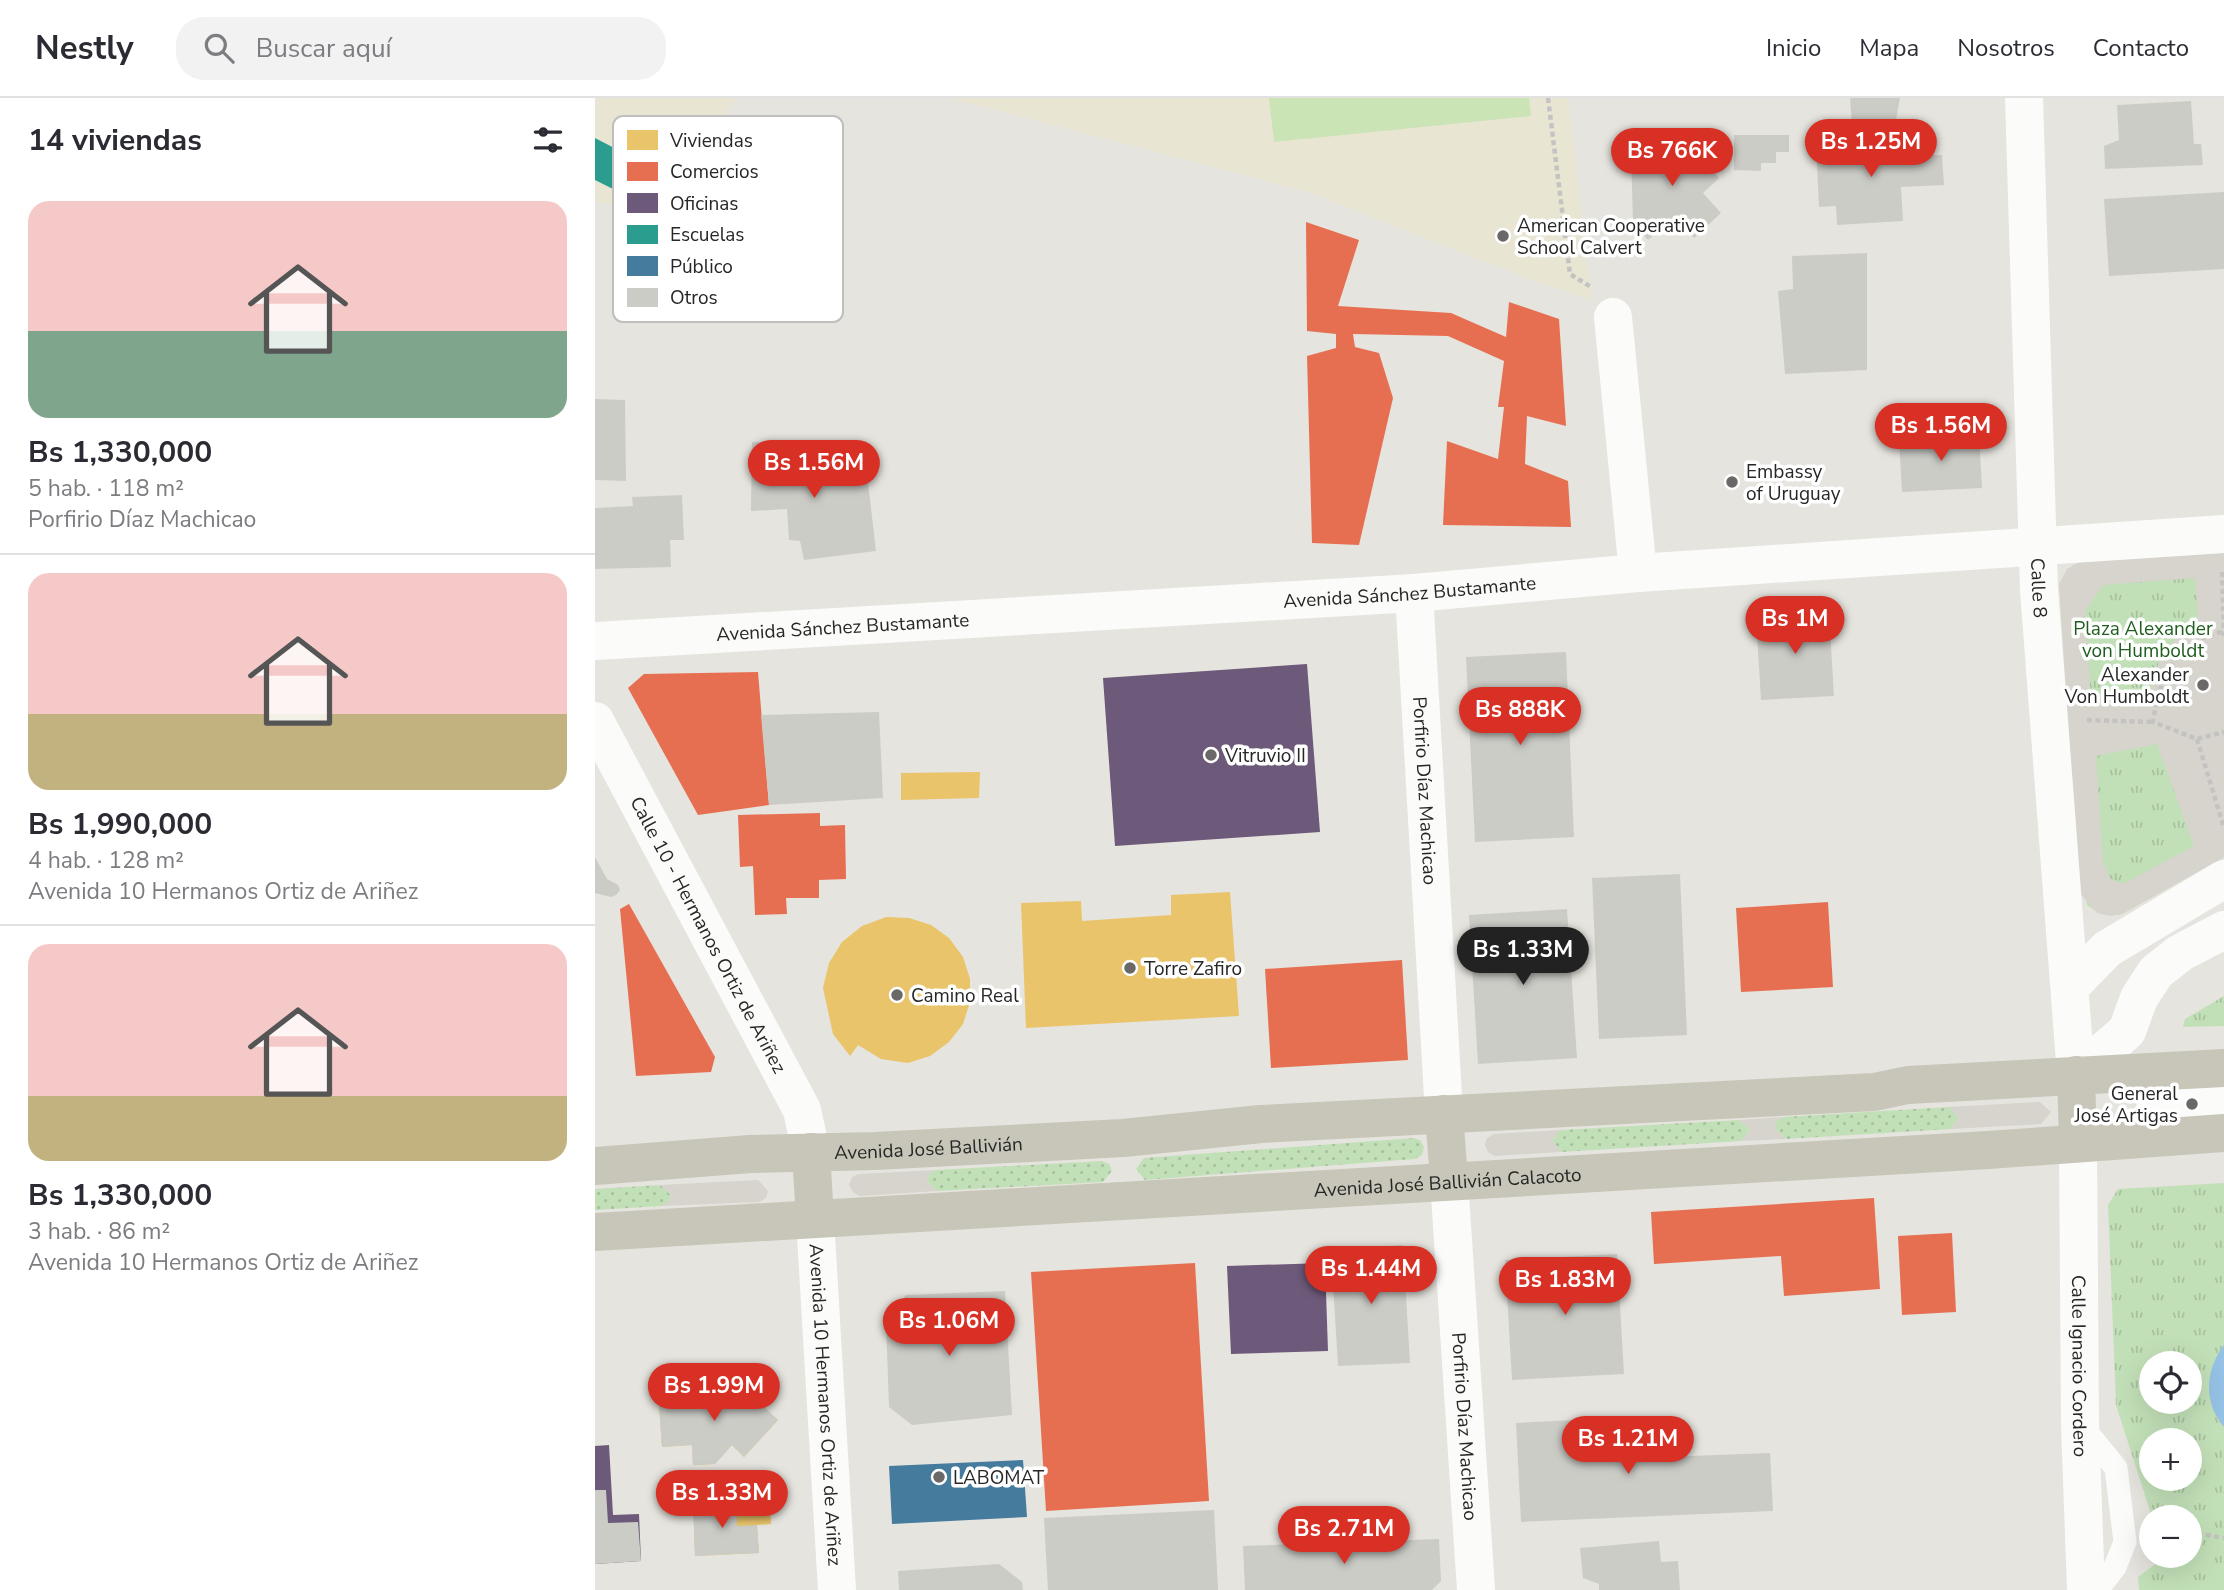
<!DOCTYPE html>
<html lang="es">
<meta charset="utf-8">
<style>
:root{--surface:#fff;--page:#f2f2f3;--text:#2b2b33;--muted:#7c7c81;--line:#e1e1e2;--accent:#d93025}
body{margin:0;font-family:"Nunito Sans",sans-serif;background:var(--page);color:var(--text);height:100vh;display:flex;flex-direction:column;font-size:26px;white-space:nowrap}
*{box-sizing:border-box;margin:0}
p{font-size:23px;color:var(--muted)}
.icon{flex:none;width:38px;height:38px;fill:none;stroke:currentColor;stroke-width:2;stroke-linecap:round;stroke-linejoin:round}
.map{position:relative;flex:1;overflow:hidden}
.panel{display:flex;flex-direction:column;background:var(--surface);width:595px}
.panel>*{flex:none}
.buttons{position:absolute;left:1544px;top:1253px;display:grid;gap:14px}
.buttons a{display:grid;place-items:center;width:63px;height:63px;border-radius:50%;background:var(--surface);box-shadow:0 7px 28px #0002;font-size:35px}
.price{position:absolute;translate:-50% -60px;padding:0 16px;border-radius:24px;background:var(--accent);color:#fff;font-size:23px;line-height:46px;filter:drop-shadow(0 2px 4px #0008)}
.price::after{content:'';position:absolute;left:50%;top:42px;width:21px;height:16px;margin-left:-10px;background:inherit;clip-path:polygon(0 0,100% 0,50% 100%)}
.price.on{background:#222;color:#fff}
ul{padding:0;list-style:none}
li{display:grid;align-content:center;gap:14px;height:371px;padding:0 28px}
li+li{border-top:2px solid var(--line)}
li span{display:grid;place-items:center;height:217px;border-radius:21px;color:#555}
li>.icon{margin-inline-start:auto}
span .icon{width:126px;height:126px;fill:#fffc;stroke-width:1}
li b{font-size:30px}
h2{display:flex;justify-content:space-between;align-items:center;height:84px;padding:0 28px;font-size:30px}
header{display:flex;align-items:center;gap:42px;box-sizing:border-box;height:98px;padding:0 35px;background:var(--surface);border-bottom:2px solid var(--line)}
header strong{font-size:33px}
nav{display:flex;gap:38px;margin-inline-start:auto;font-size:24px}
.search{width:490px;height:63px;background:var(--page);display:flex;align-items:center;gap:18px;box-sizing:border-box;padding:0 24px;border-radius:28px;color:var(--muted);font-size:26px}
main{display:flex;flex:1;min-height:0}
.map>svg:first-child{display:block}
.education{fill:#e8e5d3}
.grass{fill:url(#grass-dots)}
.park{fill:url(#park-tufts);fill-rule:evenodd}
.pitch{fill:#cae4b6}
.plaza{fill:#d6d4cd;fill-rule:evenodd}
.water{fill:#95c1e4}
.homes{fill:#e9c46a}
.shops{fill:#e76f51}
.offices{fill:#6d597a}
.schools{fill:#2a9d8f}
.public{fill:#457b9d}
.building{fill:#ccccc7}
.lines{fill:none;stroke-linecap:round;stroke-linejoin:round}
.path{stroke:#c4c3c2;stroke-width:4.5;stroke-dasharray:5 3.5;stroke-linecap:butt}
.service{stroke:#fbfbfa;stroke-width:23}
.pedestrian{stroke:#fbfbfa;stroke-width:33}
.minor{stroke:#fbfbfa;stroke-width:38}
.secondary{stroke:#fbfbfa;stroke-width:38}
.primary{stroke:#c7c6b8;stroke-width:38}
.poi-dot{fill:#6a6967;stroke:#fff;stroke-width:2.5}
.labels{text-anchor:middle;stroke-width:7;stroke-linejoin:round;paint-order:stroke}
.poi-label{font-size:19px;fill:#272727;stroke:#fff;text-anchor:start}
.street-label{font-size:19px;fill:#272727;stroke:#fff}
.park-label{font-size:19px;fill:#1f5e1e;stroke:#fff}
.key{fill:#fff;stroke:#bebebe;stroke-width:2}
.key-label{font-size:19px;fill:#272727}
</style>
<header>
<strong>Nestly</strong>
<div class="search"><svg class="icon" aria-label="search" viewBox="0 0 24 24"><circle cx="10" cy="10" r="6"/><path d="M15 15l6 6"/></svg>Buscar aquí</div>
<nav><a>Inicio</a><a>Mapa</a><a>Nosotros</a><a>Contacto</a></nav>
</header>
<main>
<section class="panel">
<h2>14 viviendas<svg class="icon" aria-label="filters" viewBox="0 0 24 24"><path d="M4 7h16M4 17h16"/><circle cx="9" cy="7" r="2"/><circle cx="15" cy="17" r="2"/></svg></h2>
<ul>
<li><span style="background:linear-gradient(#f6c9c9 60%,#7fa58c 0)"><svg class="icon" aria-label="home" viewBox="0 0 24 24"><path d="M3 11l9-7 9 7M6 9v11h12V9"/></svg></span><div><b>Bs 1,330,000</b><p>5 hab. · 118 m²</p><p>Porfirio Díaz Machicao</p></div></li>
<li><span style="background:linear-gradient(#f6c9c9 65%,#c2b280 0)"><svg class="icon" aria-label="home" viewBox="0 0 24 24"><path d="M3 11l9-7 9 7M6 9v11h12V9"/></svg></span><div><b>Bs 1,990,000</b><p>4 hab. · 128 m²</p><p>Avenida 10 Hermanos Ortiz de Ariñez</p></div></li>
<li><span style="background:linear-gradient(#f6c9c9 70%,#c2b280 0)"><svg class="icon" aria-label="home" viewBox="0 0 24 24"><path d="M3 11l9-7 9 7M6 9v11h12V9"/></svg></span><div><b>Bs 1,330,000</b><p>3 hab. · 86 m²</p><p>Avenida 10 Hermanos Ortiz de Ariñez</p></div></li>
</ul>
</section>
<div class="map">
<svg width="1629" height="1492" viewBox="0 0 1629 1492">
<defs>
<pattern id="grass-dots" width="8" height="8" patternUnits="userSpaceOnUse" patternTransform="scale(1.75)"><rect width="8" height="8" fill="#c2e0b8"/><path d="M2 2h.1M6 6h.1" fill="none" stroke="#a7c09e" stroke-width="1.8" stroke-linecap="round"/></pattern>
<pattern id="park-tufts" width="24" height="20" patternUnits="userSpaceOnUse" patternTransform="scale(1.75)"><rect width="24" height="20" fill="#c2e0b8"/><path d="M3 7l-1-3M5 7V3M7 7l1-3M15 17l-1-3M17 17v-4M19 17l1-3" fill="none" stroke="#a7c09e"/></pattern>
</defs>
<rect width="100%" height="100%" fill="#e6e4de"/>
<!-- education -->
<g class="education">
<path d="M0,0h142l-83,113 -59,-9z"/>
<path d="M355,0h618l24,202 -58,-19 -226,-89z"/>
</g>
<!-- grass -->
<g class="grass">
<path d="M1354,1009l10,10 -8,12 -165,10 -12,-11 3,-7 7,-4z"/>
<path d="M1144,1022l11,10 -9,11 -180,11 -9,-11 8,-11z"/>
<path d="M819,1040l6,2 4,7 -2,8 -7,4 -270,21 -9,-11 8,-11z"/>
<path d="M507,1063l7,3 3,7 -9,11 -166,9 -10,-10 2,-7 7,-4z"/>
<path d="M65,1087l11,10 -2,7 -8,4 -66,4v-21z"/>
</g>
<!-- park -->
<g class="park">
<path d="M1629,455v304l-102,57c-15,3 -23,0 -35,-9l-28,-321 14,-19z"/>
<path d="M1629,898v30l-41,1 2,-8z"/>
<path d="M1629,1085v407h-85l-1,-13 28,-21h23v-39h-37l-36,-112 -8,-200 10,-16zM1556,1265h38v39h-38zM1556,1342h38v39h-38z"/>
</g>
<!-- pitch -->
<path class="pitch" d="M674,0h260l2,18 -257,26z"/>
<!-- plaza -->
<g class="plaza">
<path d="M1629,455v304l-102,57 -12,2 -13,-3 -18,-21 -20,-308 8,-15 13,-7zM1600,480l3,43 -21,16 -17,21 -14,47 -55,-7 -6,-87 18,-26zM1562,646l37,102 -69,37 -8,-1 -7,-4 -7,-16 -7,-106z"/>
<path d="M1445,1004l11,10 -10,12 -90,5 8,-12 -10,-10z"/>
<path d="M1189,1019l-7,4 -3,7 12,11 -45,2 9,-11 -11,-10z"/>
<path d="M965,1032l-8,11 9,11 -66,4 -7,-4 -3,-7 2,-7 7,-4z"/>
<path d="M341,1072l-7,4 -2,7 10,10 -77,5 -7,-4 -4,-7 3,-8 7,-3z"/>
<path d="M163,1082l10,11 -2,7 -7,4 -98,4 8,-4 2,-7 -11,-10z"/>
</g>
<!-- water -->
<path class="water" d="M1629,1247v82c-21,-24 -19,-57 0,-82z"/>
<!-- homes -->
<g class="homes">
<path d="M385,674l-1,26 -78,2v-27z"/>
<path d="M635,794l9,124 -213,12 -5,-125 60,-2 1,20 89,-6v-20z"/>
<path d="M291,819l23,1 22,7 18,13 14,19 7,22v23l-7,22 -14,18 -19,14 -22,7 -27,-4 -23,-14 -8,11 -17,-22 -10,-46 6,-25 13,-21 20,-16z"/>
<path d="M151,1293l32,29 -34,37 -12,-12 -17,19 -22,1 -1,-20 -30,2 -3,-42 17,-13z"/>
<path d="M141,1400h34l1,26 -14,1 2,28 -64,3 -2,-55z"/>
</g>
<!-- shops -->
<g class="shops">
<path d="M711,124l53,18 -21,66 113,7 55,24 3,-35 50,17 7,107 -39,-10 -2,48 43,17 3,46 -128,-2 4,-84 51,18 6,-52h-6l6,-46 -56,-25 -95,-2 2,13 24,6 14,45 -34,147 -47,-2 -5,-187 29,-8v-14l-29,-3z"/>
<path d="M163,574l11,133 -71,10 -70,-127 16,-14z"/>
<path d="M225,715v13l25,-1 1,54 -27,1v18h-33l1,16 -32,1 -2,-49 -13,1 -2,-52z"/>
<path d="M1233,804l5,85 -92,5 -5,-84z"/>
<path d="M34,806l86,153 -4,15 -75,4 -16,-167z"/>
<path d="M807,862l6,100 -137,8 -6,-99z"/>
<path d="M1279,1100l6,91 -96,7 -3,-40 -127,8 -3,-52z"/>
<path d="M1357,1135l4,79 -54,3 -4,-79z"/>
<path d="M600,1165l14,238 -163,10 -15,-239z"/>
</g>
<!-- offices -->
<g class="offices">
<path d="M712,566l13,168 -205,14 -12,-168z"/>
<path d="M730,1165l3,88 -97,3 -4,-88z"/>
<path d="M14,1347l4,70 26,-1 2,47 -46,3v-118z"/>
</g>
<!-- schools -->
<path class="schools" d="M0,40l52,27 -16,33 -36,-18z"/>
<!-- public -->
<path class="public" d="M428,1362l4,57 -135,7 -3,-58z"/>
<!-- building -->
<g class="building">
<path d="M1255,0h50l-4,22 -44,5z"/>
<path d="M1596,3l3,43h7l2,21 -98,4 -1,-23 15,-6 -2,-35z"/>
<path d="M1139,37h55v17h-13v11h-15v8l-27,-1z"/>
<path d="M1304,41l1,17 42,-1 2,30 -43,2 2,34 -66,4 -1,-19 -17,1 -3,-64z"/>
<path d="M1099,42l8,18 17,20 -16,15 18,20 -27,25 -20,-21 -26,23 -15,-17 -2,-71 12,-1 -1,-10h11l1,17 10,-1 -1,-16z"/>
<path d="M1629,94v77l-115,7 -5,-77z"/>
<path d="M1272,155v117l-82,4 -7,-83 15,-2 -1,-33z"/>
<path d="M0,301l30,1 1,81 -31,-1z"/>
<path d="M1384,336l3,54 -80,4 -3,-54z"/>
<path d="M214,343l3,30 54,-6 10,86 -72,9 -4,-19 -11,-1 -2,-31 -36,2 1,-69z"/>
<path d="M87,397l2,45h-14l1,27 -76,2v-61l38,-2 -1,-9z"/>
<path d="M1234,515l5,83 -73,4 -5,-83z"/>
<path d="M971,554l8,185 -99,5 -9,-185z"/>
<path d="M284,614l4,86 -114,7 -8,-90z"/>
<path d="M0,759l12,22 11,6 2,5 -4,5 -5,2 -16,-4z"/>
<path d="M1085,776l7,161 -88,4 -7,-161z"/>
<path d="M972,811l10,149 -99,6 -9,-149z"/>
<path d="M808,1147l7,118 -72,3 -7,-116z"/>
<path d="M1022,1156l7,120 -112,6 -7,-120z"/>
<path d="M410,1193l7,124 -100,10 -23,-18 -3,-85 20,-27z"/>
<path d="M151,1293l32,29 -34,37 -12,-12 -17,19 -22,1 -1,-20 -30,2 -3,-42 17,-13z"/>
<path d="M1041,1319l1,41 133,-5 3,58 -252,11 -5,-99z"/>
<path d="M0,1392h11l2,33 30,-1 3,39 -46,3z"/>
<path d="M141,1400l1,28 20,-1 2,28 -64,3 -2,-55z"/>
<path d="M619,1412l4,80h-170l-4,-72z"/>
<path d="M844,1441l2,42 -9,9h-187l-2,-44z"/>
<path d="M1064,1443l2,21 17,-1 2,29h-81v-6l-16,-6 -3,-30z"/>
<path d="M404,1466l23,18 1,8h-124l-1,-19z"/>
</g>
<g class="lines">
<!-- path -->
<g class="path">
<path d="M953,0l22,176 21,13"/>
<path d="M1627,474l2,64"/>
<path d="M1627,534c-47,9 -63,47 -69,90l44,17 27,-7"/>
<path d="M1492,622l66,2"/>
<path d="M1602,641l27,89"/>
<path d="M1594,1434l35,6"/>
</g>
<!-- service -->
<path class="service" d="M1486,1327l35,43 9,74 -10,25 -18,23"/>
<!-- pedestrian -->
<path class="pedestrian" d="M1629,999l-65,3 -6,6 8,8 63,-4"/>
<!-- minor -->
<g class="minor">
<path d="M1018,219l25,256"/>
<path id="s1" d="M819,495l30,521"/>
<path id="s2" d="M0,543l819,-48 224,-20 586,-39"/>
<path id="s3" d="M0,623l207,389 9,42"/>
<path id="s4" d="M854,1081l27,411"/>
<path id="s5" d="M220,1121l22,371"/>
</g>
<!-- secondary -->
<g class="secondary">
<path id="s6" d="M1429,0l15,492 37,485"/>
<path d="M1475,889l37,-38 117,-70"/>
<path d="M1481,977l51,-44 12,-33 17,-26 24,-19 44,-23"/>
<path id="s7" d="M1483,1044l2,282 6,166"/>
</g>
<!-- primary -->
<g class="primary">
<path d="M1481,977l2,67"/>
<path d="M849,1016l5,65"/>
<path d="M216,1054l4,67"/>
<path id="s8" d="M0,1068l155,-12 125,-3 248,-13 138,-14 613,-32 34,-7 316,-17"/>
<path id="s9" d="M0,1134l1393,-82 236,-17"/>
</g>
</g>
<!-- markers -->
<g class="poi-dot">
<circle cx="908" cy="138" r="7"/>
<circle cx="1137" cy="384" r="7"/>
<circle cx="1608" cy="587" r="7"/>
<circle cx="616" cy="657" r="7"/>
<circle cx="535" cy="870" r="7"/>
<circle cx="302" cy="897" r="7"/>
<circle cx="1597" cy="1006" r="7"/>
<circle cx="344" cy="1379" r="7"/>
</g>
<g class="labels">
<!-- poi labels -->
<g class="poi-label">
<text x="922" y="134">American Cooperative<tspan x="922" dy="22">School Calvert</tspan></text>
<text x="1151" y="380">Embassy<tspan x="1151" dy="22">of Uruguay</tspan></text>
<text x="1594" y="583" text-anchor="end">Alexander<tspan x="1594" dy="22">Von Humboldt</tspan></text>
<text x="630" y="664">Vitruvio II</text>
<text x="549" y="877">Torre Zafiro</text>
<text x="316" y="904">Camino Real</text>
<text x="1583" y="1002" text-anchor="end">General<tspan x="1583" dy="22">José Artigas</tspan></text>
<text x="358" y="1386">LABOMAT</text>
</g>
<!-- street labels -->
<g class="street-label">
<text dy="7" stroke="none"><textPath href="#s6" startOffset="490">Calle 8</textPath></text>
<text dy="7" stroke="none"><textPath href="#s2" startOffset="816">Avenida Sánchez Bustamante</textPath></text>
<text dy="7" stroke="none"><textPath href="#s2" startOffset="248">Avenida Sánchez Bustamante</textPath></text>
<text dy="7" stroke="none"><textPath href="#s1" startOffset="198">Porfirio Díaz Machicao</textPath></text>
<text dy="7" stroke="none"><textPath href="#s3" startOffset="242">Calle 10 - Hermanos Ortiz de Ariñez</textPath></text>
<text dy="7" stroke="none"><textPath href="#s8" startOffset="334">Avenida José Ballivián</textPath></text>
<text dy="7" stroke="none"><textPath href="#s9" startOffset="854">Avenida José Ballivián Calacoto</textPath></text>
<text dy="7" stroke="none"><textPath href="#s7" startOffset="224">Calle Ignacio Cordero</textPath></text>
<text dy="7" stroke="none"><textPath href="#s5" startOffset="186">Avenida 10 Hermanos Ortiz de Ariñez</textPath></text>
<text dy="7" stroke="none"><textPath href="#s4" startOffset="248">Porfirio Díaz Machicao</textPath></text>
</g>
<!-- park labels -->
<g class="park-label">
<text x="1548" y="537">Plaza Alexander<tspan x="1548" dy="22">von Humboldt</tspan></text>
</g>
</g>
<!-- legend -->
<rect x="18" y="18" width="230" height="206" rx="10" class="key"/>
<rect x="32" y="32" width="31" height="20" fill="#e9c46a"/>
<rect x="32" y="64" width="31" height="19" fill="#e76f51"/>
<rect x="32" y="95" width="31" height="20" fill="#6d597a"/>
<rect x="32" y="127" width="31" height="19" fill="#2a9d8f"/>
<rect x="32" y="158" width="31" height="20" fill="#457b9d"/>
<rect x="32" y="190" width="31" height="19" fill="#ccccc7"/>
<g class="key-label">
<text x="75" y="49">Viviendas</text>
<text x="75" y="80">Comercios</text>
<text x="75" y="112">Oficinas</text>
<text x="75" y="143">Escuelas</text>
<text x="75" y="175">Público</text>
<text x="75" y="206">Otros</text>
</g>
</svg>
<div class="buttons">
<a><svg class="icon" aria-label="locate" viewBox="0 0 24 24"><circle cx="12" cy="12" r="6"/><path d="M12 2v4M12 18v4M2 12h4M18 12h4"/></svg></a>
<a>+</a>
<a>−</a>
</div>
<b class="price" style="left:1276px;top:81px">Bs 1.25M</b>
<b class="price" style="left:1077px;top:90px">Bs 766K</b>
<b class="price" style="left:1346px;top:365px">Bs 1.56M</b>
<b class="price" style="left:219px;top:402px">Bs 1.56M</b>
<b class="price" style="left:1200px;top:558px">Bs 1M</b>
<b class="price" style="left:925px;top:649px">Bs 888K</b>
<b class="price on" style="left:928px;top:889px">Bs 1.33M</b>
<b class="price" style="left:776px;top:1208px">Bs 1.44M</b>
<b class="price" style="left:970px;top:1219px">Bs 1.83M</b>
<b class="price" style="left:354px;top:1260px">Bs 1.06M</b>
<b class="price" style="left:119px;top:1325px">Bs 1.99M</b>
<b class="price" style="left:1033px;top:1378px">Bs 1.21M</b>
<b class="price" style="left:127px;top:1432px">Bs 1.33M</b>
<b class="price" style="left:749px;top:1468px">Bs 2.71M</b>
</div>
</main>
